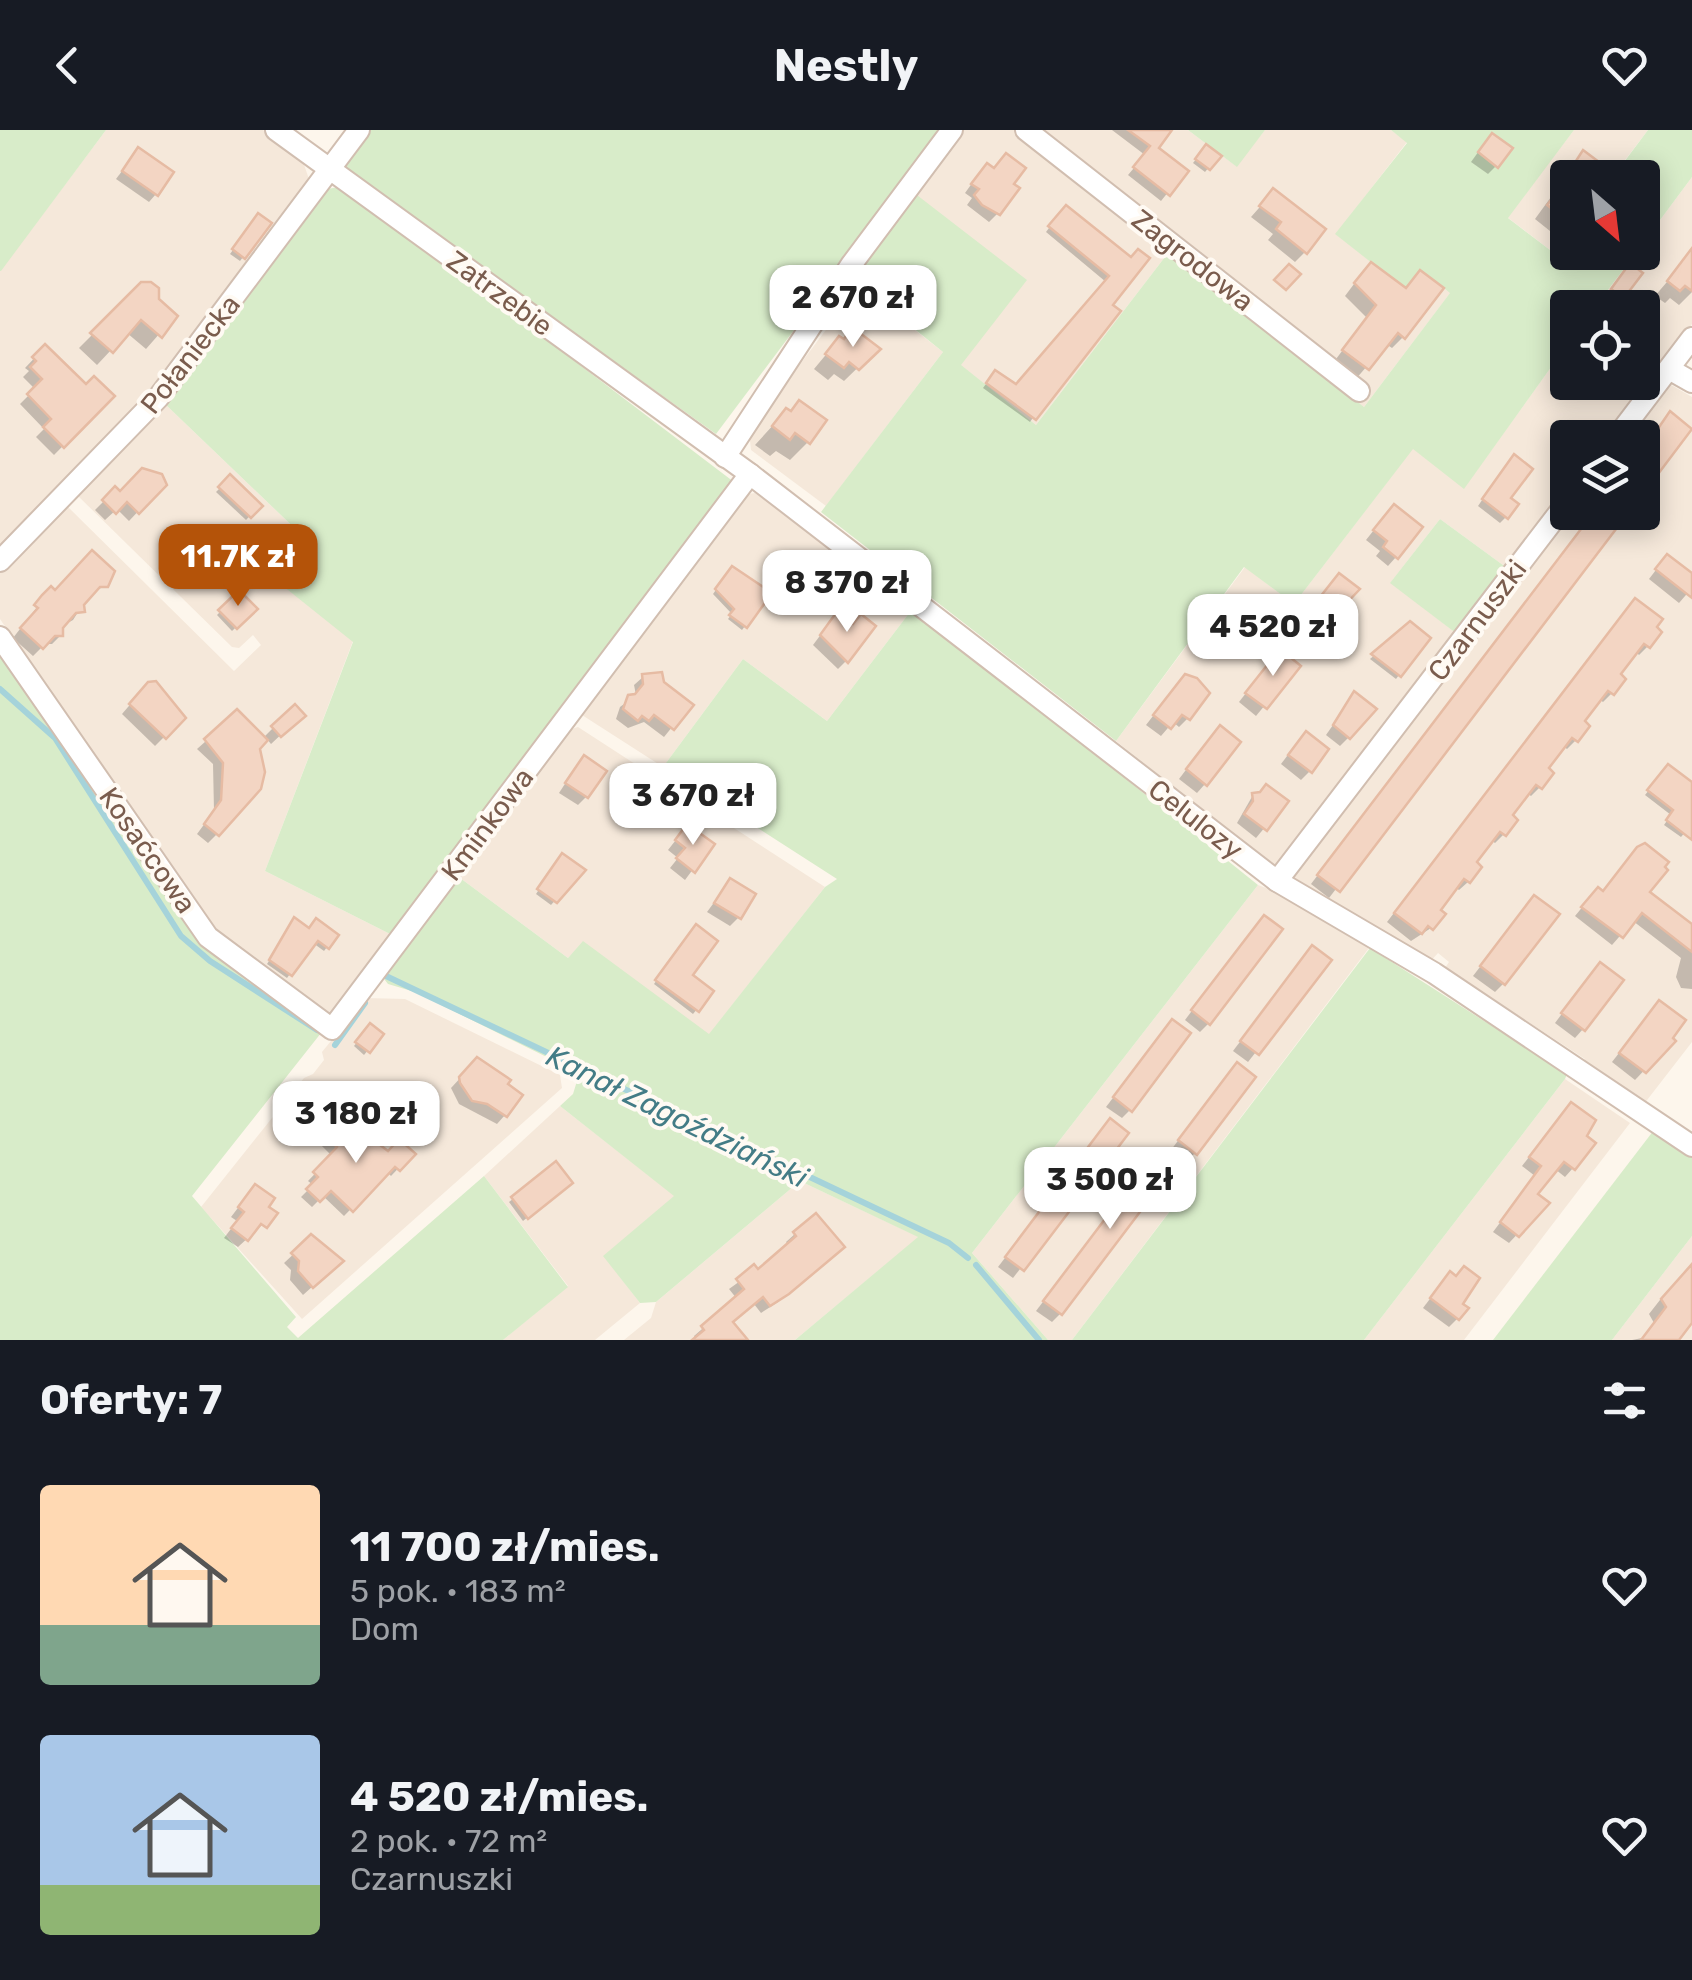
<!DOCTYPE html>
<html lang="pl">
<meta charset="utf-8">
<style>
:root{--surface:#171b24;--page:#242831;--text:#f1f3f6;--muted:#9ea1a6;--accent:#b45309}
body{margin:0;font-family:Rubik,sans-serif;background:var(--page);color:var(--text);height:100vh;display:flex;flex-direction:column;font-size:38px;white-space:nowrap}
*{box-sizing:border-box;margin:0}
p{font-size:32px;color:var(--muted)}
.icon{flex:none;width:55px;height:55px;fill:none;stroke:currentColor;stroke-width:2;stroke-linecap:round;stroke-linejoin:round}
.map{position:relative;height:1210px;overflow:hidden}
.side{display:flex;flex-direction:column;background:var(--surface);flex:1}
.side>*{flex:none}
.needle{width:65px;rotate:152deg}
.buttons{position:absolute;left:1550px;top:30px;display:grid;gap:20px}
.buttons a{display:grid;place-items:center;width:110px;height:110px;border-radius:10px;background:var(--surface);box-shadow:0 5px 25px #0003;font-size:50px}
.price{position:absolute;translate:-50% -85px;padding:0 22px;border-radius:20px;background:#fff;color:#222;font-size:32px;line-height:65px;filter:drop-shadow(0 2px 5px #0008)}
.price::after{content:'';position:absolute;left:50%;top:60px;width:30px;height:22px;margin-left:-15px;background:inherit;clip-path:polygon(0 0,100% 0,50% 100%)}
.price.on{background:var(--accent);color:#fff}
ul{padding:0;list-style:none}
li{display:flex;align-items:center;gap:30px;height:250px;padding:0 40px}
li span{display:grid;place-items:center;flex:none;width:280px;height:200px;border-radius:10px;color:#555}
li>.icon{margin-inline-start:auto}
span .icon{width:120px;height:120px;fill:#fffc;stroke-width:1}
li b{font-size:42px}
h2{display:flex;justify-content:space-between;align-items:center;height:120px;padding:0 40px;font-size:42px}
header{display:flex;justify-content:space-between;align-items:center;height:130px;padding:0 40px;background:var(--surface);font-size:45px;font-weight:700}
.map>svg:first-child{display:block}
.residential{fill:#f5e8da}
.green{fill:#d8ecc9}
.shadow{fill:#0003}
.lines{fill:none;stroke-linecap:round;stroke-linejoin:round}
.stream{stroke:#a5d3da;stroke-width:6}
.building{fill:#f3d5c3;stroke:#e6bba3;stroke-width:2.5}
.street-casing{stroke:#d1beb0;stroke-width:24}
.street{stroke:#fff;stroke-width:20}
.labels{text-anchor:middle;stroke-width:8;stroke-linejoin:round;paint-order:stroke}
.street-label{font-size:28px;fill:#7a5c4d;stroke:#fffaf3}
.water-label{font-size:30px;font-style:italic;fill:#437c86;stroke:#fffaf3}
</style>
<header><svg class="icon" aria-label="back" viewBox="0 0 24 24"><path d="M15 5l-7 7 7 7"/></svg>Nestly<svg class="icon" aria-label="heart" viewBox="0 0 24 24"><path d="M12 20l-8-8c-3-5 5-10 8-4 3-6 11-1 8 4z"/></svg></header>
<div class="map">
<svg width="1692" height="1210" viewBox="0 0 1692 1210">
<rect width="100%" height="100%" fill="#fdf6ec"/>
<!-- residential -->
<g class="residential">
<path d="M106,0h157l38,26 9,26 -156,211 -154,158v-280z"/>
<path d="M959,0h55l154,123 -132,172 -76,-60 -47,-173z"/>
<path d="M1038,0h150l48,36 29,-36h126l16,12 -71,92 69,54 15,-18 31,22 -87,115 -9,-6 9,-12z"/>
<path d="M1574,0h74l-36,47 -44,1 -1,58 -13,17 -47,-36z"/>
<path d="M1692,47v147l-86,113 -38,1 -1,51 -60,79 -67,-49 -49,63 66,52 -180,235 -161,-128 129,-174 49,37 119,-156 51,40 103,-143 1,37h74v-74l-47,-1 41,-54 6,-1 1,-9z"/>
<path d="M859,156l84,66 -117,154 -75,-56 -2,-18z"/>
<path d="M1666,252l26,15v645l-48,62 -62,-41 3,-4 -140,-91 4,-6 -11,-9 -9,10 -144,-89 283,-362h74v-74l-19,-1z"/>
<path d="M164,273l145,139 -30,40 74,59 -88,230 129,65 -64,86 -113,-82 -217,-321v-47l66,-67 168,166 27,-26 -8,-10 -14,13 -7,-1 -156,-153z"/>
<path d="M755,363l158,115 -86,113 -84,-62 -80,108 -81,-52v-8l159,-212z"/>
<path d="M578,597l247,160 -116,148 -126,-93 -15,16 -112,-83 106,-143z"/>
<path d="M1258,755l34,13 80,46 -300,396h-24l-76,-87z"/>
<path d="M366,868l39,1 155,76 2,13 -260,231 -101,-112 103,-129 9,-4 11,-14 -2,-8z"/>
<path d="M1565,949l65,44 -166,217h-100z"/>
<path d="M560,976l115,90 -71,60 36,47 -45,37h-92l65,-54 -84,-110z"/>
<path d="M800,1051l119,56 -124,103h-171l27,-22 5,-16z"/>
<path d="M1692,1106v104h-80z"/>
</g>
<!-- green -->
<g class="green">
<path d="M0,0h106l-105,141h-1z"/>
<path d="M370,0h574l-228,304 -374,-267z"/>
<path d="M1188,0h77l-28,37z"/>
<path d="M1391,0h183l-66,88 46,35 13,-17 1,16 68,1 -41,54 -27,1 -1,37 -103,144 -51,-40 -119,155 -50,-37 -128,174 -295,-229 122,-160 -93,-75 63,-85 114,88 -66,85 75,60 132,-172 196,154 86,-114 -6,-5 -39,1 -70,-55 72,-91z"/>
<path d="M1648,0h44v47l-49,66 -1,-65h-30z"/>
<path d="M344,56l390,296 -340,454 -129,-65 88,-229 -75,-60 30,-41 -144,-138 158,-213z"/>
<path d="M1440,389l67,49 -50,66 -67,-51z"/>
<path d="M913,478l345,277 -286,368 76,87h-253l123,-103 -118,-56 -144,121 -16,1 -37,-47 71,-60 -114,-90 13,-12 4,-13 -10,-14 -152,-75 -27,-8 -7,-9 75,-100 112,83 15,-17 126,93 116,-147 12,-8 -174,-112 80,-108 84,62z"/>
<path d="M0,526l129,187 77,101 119,84 -133,168 104,121 -9,10 11,11 186,-162 84,111 -65,53h-503z"/>
<path d="M1370,818l197,126 -2,5 -201,261h-292z"/>
<path d="M1654,1000l38,26v80l-80,104h-119z"/>
</g>
<!-- shadow -->
<g class="shadow">
<path d="M1112,0h57l-14,18 30,23 -24,30 -33,-26 17,-20z"/>
<path d="M1484,14l12,22 -8,8 -17,-12z"/>
<path d="M138,20l18,44 -7,8 -33,-23z"/>
<path d="M1203,20l15,6 -13,16 -12,-9z"/>
<path d="M1583,23l10,13 -25,12v35l-18,18 -15,-12z"/>
<path d="M978,45l20,38 -9,9 -22,-17 5,-7 -7,-5z"/>
<path d="M1273,62l32,60 -10,10 -27,-22 5,-6 -22,-17z"/>
<path d="M1061,82l70,48 -21,46 -80,116 -47,-34 8,-11 25,10 90,-105 -60,-50z"/>
<path d="M255,90l-12,37 -3,4 -10,-7z"/>
<path d="M1689,126l3,36 -13,13 -9,-7 -5,5 -10,-7z"/>
<path d="M1627,140l-5,27 -3,3 -9,-7z"/>
<path d="M1360,146l43,61 -11,11 -6,-4 -31,36 -22,-17 34,-45 -22,-22z"/>
<path d="M142,155l33,31 -29,33 -19,-16 -30,32 -18,-17z"/>
<path d="M839,209l38,10 -33,32 -10,-7 -6,6 -14,-11z"/>
<path d="M1642,210l12,8 -12,16z"/>
<path d="M45,217l41,40 26,9 -58,59 -18,-18 8,-8 -24,-25 15,-15 -12,-12 6,-6 -4,-3z"/>
<path d="M786,281l22,31 -18,18 -14,-9 -6,5 -15,-11z"/>
<path d="M1670,285l19,14 -47,61v-42z"/>
<path d="M1507,334l-1,53 -6,6 -22,-17z"/>
<path d="M230,348l29,28 -13,14 -30,-28z"/>
<path d="M164,354l-35,37 -12,-12 -12,11 -10,-10 20,-20 5,5z"/>
<path d="M1594,382h32l-297,386 -18,-14z"/>
<path d="M1385,386l11,41 -8,9 -12,-10 4,-5 -14,-11z"/>
<path d="M189,401l17,17 -22,22 -17,-17z"/>
<path d="M1659,436l33,10v12l-13,15 -30,-24z"/>
<path d="M729,442l16,54 -3,4 -14,-11 4,-5 -19,-20z"/>
<path d="M106,455l-17,10 -16,25 -13,7 1,8 -9,9h-7l-12,12 -20,-18 38,-49 3,4z"/>
<path d="M1331,455l8,22 -23,33 -18,-14z"/>
<path d="M239,463l16,16 -23,22 -15,-16z"/>
<path d="M1627,480l21,36 -9,9 -4,-4 -18,24 -5,18 -9,9 -4,-3 -17,23 -6,18 -9,9 -4,-3 -18,23 -5,18 -9,9 -4,-3 -18,23 -5,18 -9,9 -4,-3 -18,23 6,4 -11,15 -9,8 -4,-3 -18,23 -6,18 -20,13 -24,-19z"/>
<path d="M828,495l18,36 -8,8 -25,-24z"/>
<path d="M1410,495l-11,50 -3,4 -26,-20z"/>
<path d="M1271,531l26,5 -41,50 -17,-14z"/>
<path d="M643,547l18,6 29,22 -26,32 -20,-15 -16,6 -12,-9 4,-12 16,-12 -2,-10z"/>
<path d="M1177,555l11,33 -9,9 -6,-5 -12,14 -15,-11z"/>
<path d="M140,563l43,25 -28,28 -33,-32z"/>
<path d="M1354,565l-5,42 -9,9 -14,-11z"/>
<path d="M302,585l-31,29 -5,-6 -9,10 -40,86 -9,9 -11,-9 17,-23 -1,-47 -16,-15 9,-8 57,-3 10,-10z"/>
<path d="M1211,607l-6,47 -8,9 -18,-14z"/>
<path d="M1297,613l13,28 -9,9 -20,-16z"/>
<path d="M576,637l10,30 -8,8 -19,-12z"/>
<path d="M1668,637l24,18v39l-11,13 -17,-12 7,-10 -26,-20z"/>
<path d="M1253,665l33,7 -30,36 -19,-15z"/>
<path d="M679,706l32,9 -26,35 -15,-12 8,-10 -10,-8z"/>
<path d="M559,730l23,10 -31,35 -15,-11z"/>
<path d="M730,751l9,36 -9,9 -23,-14z"/>
<path d="M1602,763h44l46,34v62l-11,-1 -5,-11 5,-19 -48,-37 -21,24 -37,-29 14,-17z"/>
<path d="M1526,777l-23,77 -8,8 -22,-16z"/>
<path d="M295,790l32,27 -3,4 -11,-8 -26,35 -20,-14z"/>
<path d="M1256,796l-47,97 -9,9 -15,-12z"/>
<path d="M693,801l-4,45 22,16 -18,22 -39,-30z"/>
<path d="M1304,827l24,3 -80,102 -15,-11z"/>
<path d="M1592,844l-9,55 -8,9 -20,-15z"/>
<path d="M1651,882l21,29 -37,39 -23,-18z"/>
<path d="M370,896l11,8 -17,21 -10,-9z"/>
<path d="M1164,901l-34,79 -8,8 -16,-11z"/>
<path d="M477,930l28,55 -8,9 -38,-20 -8,-16z"/>
<path d="M1228,944l-33,79 -9,9 -15,-12z"/>
<path d="M1563,983l10,55 -8,9 -10,-8 -20,26 11,9 -37,39 -16,-11 42,-56 -13,-10z"/>
<path d="M345,991l43,33h24l-21,22 -4,-4 -43,44 -21,-20 -11,11 -11,-10 12,-12 -5,-4 24,-25 -11,-11z"/>
<path d="M1102,1000l24,3 -113,145 -15,-11z"/>
<path d="M1150,1031l-90,153 -8,8 -16,-11z"/>
<path d="M569,1053l-46,38 -14,-19 4,-3z"/>
<path d="M247,1066l27,18 -36,33 -14,-9 13,-17 -6,-4z"/>
<path d="M815,1086l18,40 -55,46 -17,11 -7,-9 -24,19 7,17h-41l-2,-4 43,-37 -8,-10 60,-43 -3,-4z"/>
<path d="M311,1108l21,31 -29,26 -13,-15 1,-10 -7,-7z"/>
<path d="M1692,1143v44l-18,23h-42l10,-2 12,-15 -5,-9 18,-23z"/>
<path d="M1442,1153l18,21 -3,15 -8,8 -26,-19z"/>
</g>
<g class="lines">
<!-- stream -->
<g class="stream">
<path d="M0,559l55,49 126,198 29,25 107,69"/>
<path d="M386,846l563,267 19,15"/>
<path d="M335,915l30,-42"/>
<path d="M976,1135l63,75"/>
</g>
</g>
<!-- building -->
<g class="building">
<path d="M1128,0h44l-13,18 30,23 -19,25 -37,-29 17,-21z"/>
<path d="M1492,3l21,15 -15,20 -20,-16z"/>
<path d="M1206,14l16,12 -12,14 -15,-11z"/>
<path d="M138,17l36,25 -16,24 -36,-25z"/>
<path d="M1583,20l16,12 -2,3 16,13h-48z"/>
<path d="M1006,23l20,15 -12,16 6,4 -20,27 -18,-10 -8,-10 5,-6 -8,-5 16,-21 7,5z"/>
<path d="M1568,49v42l-21,-16z"/>
<path d="M1273,58l53,41 -19,25 -31,-25 5,-7 -22,-16z"/>
<path d="M1066,75l65,52 7,-8 12,9 -37,47 8,6 -85,109 -50,-37 9,-13 21,14 93,-108 -61,-50z"/>
<path d="M258,83l14,10 -27,36 -13,-10z"/>
<path d="M1692,118v43l-7,-5 -5,5 -13,-10z"/>
<path d="M1371,132l35,26 14,-18 24,18 -39,51 -7,-6 -29,37 -27,-20 34,-45 -22,-22z"/>
<path d="M1630,133l13,10 -19,25 -13,-9z"/>
<path d="M1289,134l12,10 -15,16 -12,-10z"/>
<path d="M141,152h10l8,6v11l19,17 -16,22 -21,-18 -28,33 -23,-20z"/>
<path d="M852,197l29,22 -22,21 -10,-8 -5,6 -19,-14 14,-18 5,3z"/>
<path d="M45,214l41,40 8,-8 21,20 -51,52 -21,-21 8,-8 -24,-25 15,-15 -12,-12 6,-6 -4,-4z"/>
<path d="M799,270l28,20 -17,24 -15,-11 -5,7 -18,-14 14,-18 5,3z"/>
<path d="M1670,281l22,18 -40,53 -10,-7v-23z"/>
<path d="M1514,324l19,15 -22,29 8,6 -11,15 -26,-20z"/>
<path d="M142,338l20,6 5,11 -28,29 -12,-12 -11,12 -14,-14 13,-14 5,5z"/>
<path d="M230,344l33,32 -12,12 -33,-31z"/>
<path d="M1394,374l29,23 -25,32 -15,-12 4,-6 -14,-11z"/>
<path d="M1594,382h35l-289,380 -23,-17z"/>
<path d="M189,397l20,21 -20,21 -21,-22z"/>
<path d="M92,420l23,21 -7,16h-8l-16,18 1,7 -9,1 -13,15v8h-8l-12,13 -23,-21 18,-20 -4,-3 8,-10 9,-9 4,4z"/>
<path d="M1667,424l25,19v25l-37,-29z"/>
<path d="M732,436l40,27 -25,35 -18,-13 5,-6 -19,-20z"/>
<path d="M1339,443l21,16 -19,20 -15,24 -21,-17z"/>
<path d="M239,460l19,19 -21,20 -19,-19z"/>
<path d="M1635,468l28,21 -6,8 5,5 -12,16 -6,-4 -23,30 5,5 -12,16 -6,-4 -23,30 5,5 -12,16 -6,-4 -23,30 5,5 -12,16 -6,-4 -23,30 5,5 -12,16 -6,-4 -23,30 5,5 -12,16 -6,-4 -23,31 5,4 -13,16 -5,-4 -6,8 -28,-21z"/>
<path d="M836,483l17,11 8,-10 15,12 -28,37 -28,-28z"/>
<path d="M1410,491l21,17 -30,39 -30,-23z"/>
<path d="M1280,519l21,17 -34,43 -22,-16z"/>
<path d="M662,542l2,10 30,23 -20,25 -20,-15 -5,6 -7,-5 -4,5 -15,-12 5,-14 7,-1 8,-10 -1,-10z"/>
<path d="M1185,544l12,4 13,15 -20,27 -8,-5 -11,14 -18,-14z"/>
<path d="M156,551l30,37 -20,21 -37,-35 19,-22z"/>
<path d="M1354,561l23,18 -27,30 -17,-14z"/>
<path d="M295,574l11,12 -25,21 -10,-11z"/>
<path d="M237,579l31,31 -8,9 5,23 -4,17 -42,47 -15,-12 17,-24 2,-37 -19,-24z"/>
<path d="M1220,595l21,17 -34,44 -21,-17z"/>
<path d="M1306,601l23,18 -17,24 -24,-18z"/>
<path d="M584,625l23,16 -19,27 -23,-15z"/>
<path d="M1668,634l24,18v58l-26,-20 7,-10 -26,-20z"/>
<path d="M1266,654l23,17 -22,30 -23,-17 9,-13 -1,-8 8,-1z"/>
<path d="M687,694l28,20 -20,29 -19,-15 9,-10 -10,-8z"/>
<path d="M1645,713l24,19 -4,5 3,3 -18,22 42,32v28l-50,-39 -19,25 -42,-31 17,-20 5,4 34,-44z"/>
<path d="M562,723l24,17 -29,33 -20,-14z"/>
<path d="M730,748l26,16 -15,25 -27,-16z"/>
<path d="M1534,765l26,19 -55,71 -25,-19z"/>
<path d="M1264,785l19,14 -73,96 -19,-15z"/>
<path d="M294,787l15,11 7,-10 23,17 -10,14 -11,-8 -26,35 -23,-16z"/>
<path d="M696,794l22,17 -25,34 21,16 -15,21 -44,-32z"/>
<path d="M1312,815l20,15 -73,95 -19,-14z"/>
<path d="M1600,832l24,18 -39,51 -24,-18z"/>
<path d="M1659,870l27,20 -13,18 3,3 -30,32 -27,-20z"/>
<path d="M1172,889l19,14 -59,79 -19,-15z"/>
<path d="M370,893l14,11 -14,19 -15,-11z"/>
<path d="M477,927l34,23 -3,4 15,11 -16,22 -20,-13 -15,-3 -12,-18 -1,-6z"/>
<path d="M1237,932l19,15 -59,78 -19,-15z"/>
<path d="M1571,972l25,18 -9,16 9,7 -21,27 -11,-8 -26,32 12,9 -31,34 -19,-15 41,-56 -12,-9z"/>
<path d="M345,988l43,33 11,-12 17,15 -16,17 -5,-4 -42,45 -22,-21 -11,11 -14,-13 12,-12 -5,-5 24,-25 -11,-10z"/>
<path d="M1110,988l19,15 -105,138 -19,-14z"/>
<path d="M1158,1019l19,14 -115,152 -19,-14z"/>
<path d="M556,1031l17,22 -45,36 -17,-22z"/>
<path d="M255,1054l20,14 -6,9 9,6 -11,15 -6,-4 -13,17 -17,-13 13,-16 -6,-5z"/>
<path d="M816,1083l29,34 -56,47 -19,12 -7,-9 -30,25 15,18h-56l12,-10 -3,-4 43,-37 -8,-10 18,-15 4,5 38,-33 -3,-4z"/>
<path d="M311,1104l33,27 -31,27 -15,-17 1,-10 -8,-8z"/>
<path d="M1692,1134v59l-13,17h-38l25,-33 -5,-8z"/>
<path d="M1464,1136l16,12 -17,26 6,4 -10,12 -29,-22 20,-27 6,5z"/>
</g>
<g class="lines">
<!-- street casing -->
<g class="street-casing">
<g id="street">
<path d="M276,0l474,344 527,407 157,92 258,173"/>
<path d="M1026,0l333,261"/>
<path d="M1669,239l23,13"/>
<path d="M1616,308l76,-100"/>
<path d="M725,327l126,-192 101,-135"/>
<path d="M0,431l158,-163 201,-268"/>
<path d="M0,507l208,300 124,92 418,-555"/>
<path d="M1277,751l291,-380"/>
</g>
</g>
<!-- street -->
<use href="#street" class="street"/>
</g>
<g class="labels">
<!-- street labels -->
<g class="street-label">
<text transform="translate(1193 130) rotate(38)" y="10">Zagrodowa</text>
<text transform="translate(500 163) rotate(36)" y="10">Zatrzebie</text>
<text transform="translate(190 224) rotate(-52)" y="10">Połaniecka</text>
<text transform="translate(1477 490) rotate(-53)" y="10">Czarnuszki</text>
<text transform="translate(1196 689) rotate(38)" y="10">Celulozy</text>
<text transform="translate(487 694) rotate(-53)" y="10">Kminkowa</text>
<text transform="translate(148 720) rotate(55)" y="10">Kosaćcowa</text>
</g>
<!-- water labels -->
<g class="water-label">
<text transform="translate(677 987) rotate(26)" y="10">Kanał Zagoździański</text>
</g>
</g>
</svg>
<div class="buttons">
<a><svg class="needle" viewBox="-14 -14 28 28"><path d="M0-13l5 13h-10z" fill="#e53935"/><path d="M0 13l5-13h-10z" fill="#9ea1a6"/></svg></a>
<a><svg class="icon" aria-label="locate" viewBox="0 0 24 24"><circle cx="12" cy="12" r="6"/><path d="M12 2v4M12 18v4M2 12h4M18 12h4"/></svg></a>
<a><svg class="icon" aria-label="layers" viewBox="0 0 24 24"><path d="M12 4l9 5-9 5-9-5zM3 14l9 5 9-5"/></svg></a>
</div>
<b class="price" style="left:853px;top:220px">2 670 zł</b>
<b class="price on" style="left:238px;top:479px">11.7K zł</b>
<b class="price" style="left:847px;top:505px">8 370 zł</b>
<b class="price" style="left:1273px;top:549px">4 520 zł</b>
<b class="price" style="left:693px;top:718px">3 670 zł</b>
<b class="price" style="left:356px;top:1036px">3 180 zł</b>
<b class="price" style="left:1110px;top:1102px">3 500 zł</b>
</div>
<section class="side">
<h2>Oferty: 7<svg class="icon" aria-label="filters" viewBox="0 0 24 24"><path d="M4 7h16M4 17h16"/><circle cx="9" cy="7" r="2"/><circle cx="15" cy="17" r="2"/></svg></h2>
<ul>
<li><span style="background:linear-gradient(#ffd9b3 70%,#7fa58c 0)"><svg class="icon" aria-label="home" viewBox="0 0 24 24"><path d="M3 11l9-7 9 7M6 9v11h12V9"/></svg></span><div><b>11 700 zł/mies.</b><p>5 pok. · 183 m²</p><p>Dom</p></div><svg class="icon" aria-label="heart" viewBox="0 0 24 24"><path d="M12 20l-8-8c-3-5 5-10 8-4 3-6 11-1 8 4z"/></svg></li>
<li><span style="background:linear-gradient(#a9c7e8 75%,#8fb573 0)"><svg class="icon" aria-label="home" viewBox="0 0 24 24"><path d="M3 11l9-7 9 7M6 9v11h12V9"/></svg></span><div><b>4 520 zł/mies.</b><p>2 pok. · 72 m²</p><p>Czarnuszki</p></div><svg class="icon" aria-label="heart" viewBox="0 0 24 24"><path d="M12 20l-8-8c-3-5 5-10 8-4 3-6 11-1 8 4z"/></svg></li>
</ul>
</section>
